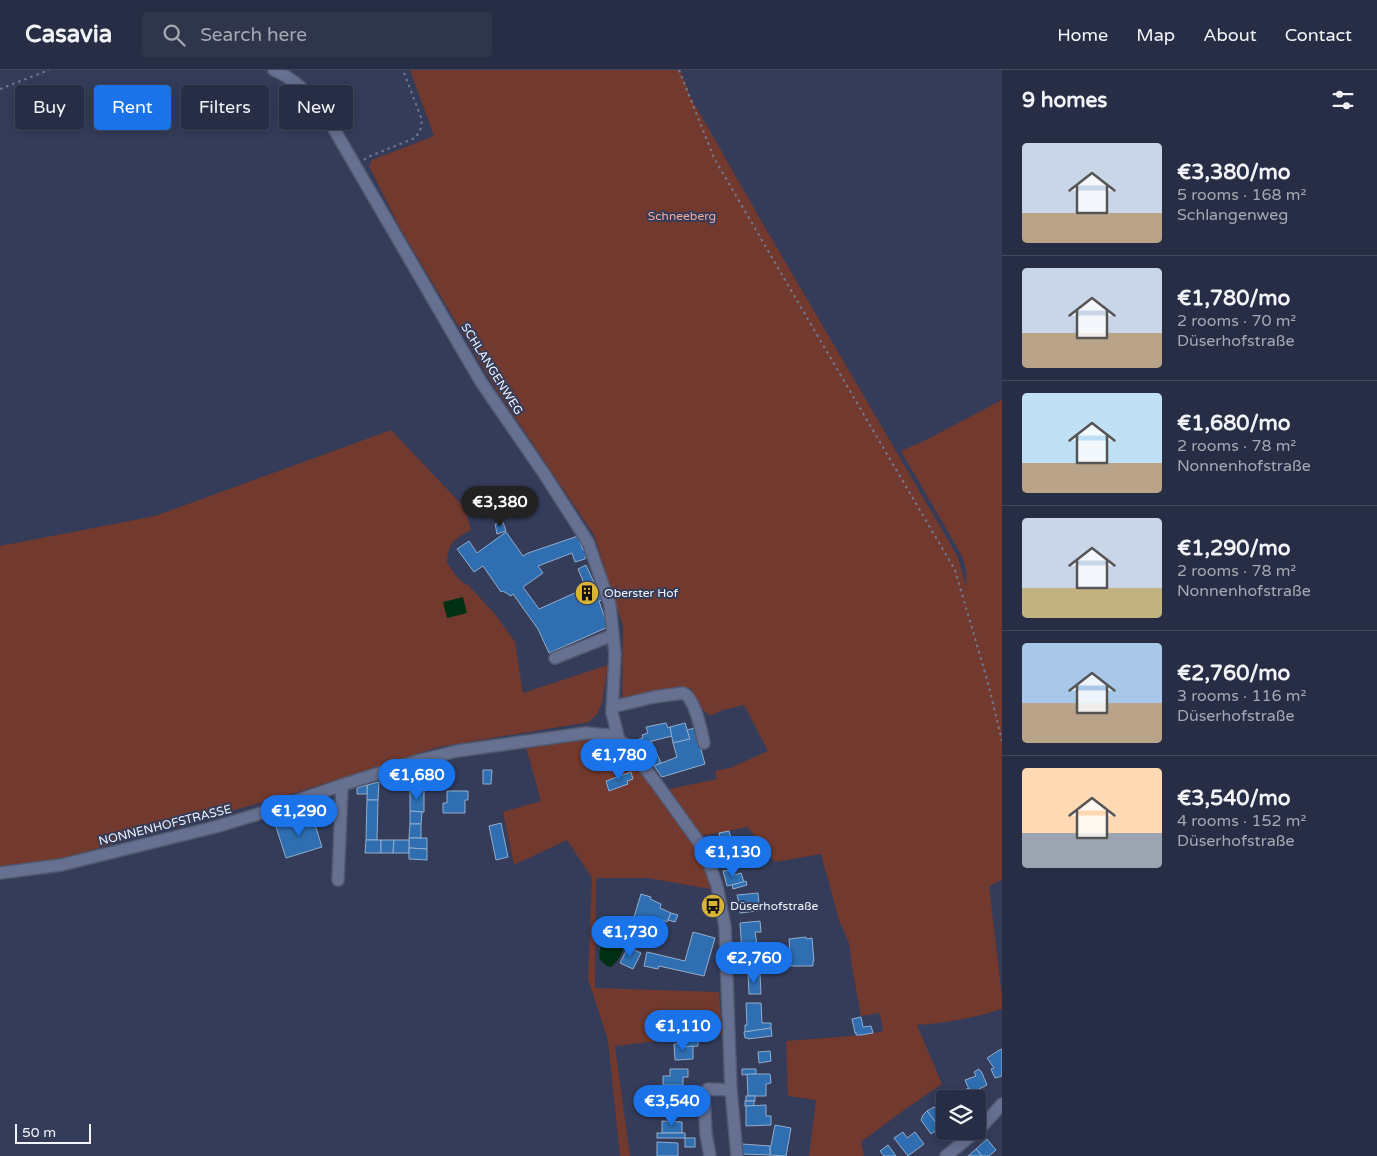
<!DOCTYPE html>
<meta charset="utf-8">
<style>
:root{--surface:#272d44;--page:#2f354b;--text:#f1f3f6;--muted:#a4a8b2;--line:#43495d;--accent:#1a73e8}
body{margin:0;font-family:"Varela Round",sans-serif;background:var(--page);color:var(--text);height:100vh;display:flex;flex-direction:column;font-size:19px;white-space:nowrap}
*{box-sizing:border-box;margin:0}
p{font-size:16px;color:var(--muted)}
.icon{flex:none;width:28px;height:28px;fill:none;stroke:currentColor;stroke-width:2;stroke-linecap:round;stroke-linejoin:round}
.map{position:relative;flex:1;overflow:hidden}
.panel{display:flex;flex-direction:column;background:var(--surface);width:375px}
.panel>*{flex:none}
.banner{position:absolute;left:15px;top:15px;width:475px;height:45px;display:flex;gap:10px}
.tools{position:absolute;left:936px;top:1020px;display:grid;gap:10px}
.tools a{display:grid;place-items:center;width:50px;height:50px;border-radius:5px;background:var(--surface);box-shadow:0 2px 12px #0003,0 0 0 1px var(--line);font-size:25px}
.scale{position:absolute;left:15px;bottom:12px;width:76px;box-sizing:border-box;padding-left:5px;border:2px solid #f1f4fc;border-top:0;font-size:14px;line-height:18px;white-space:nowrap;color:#f1f4fc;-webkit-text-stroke:4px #343c5a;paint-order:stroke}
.price{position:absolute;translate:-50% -42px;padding:0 11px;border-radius:18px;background:var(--accent);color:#fff;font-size:16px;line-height:32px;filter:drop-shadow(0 1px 2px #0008)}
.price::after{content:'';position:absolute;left:50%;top:30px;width:15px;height:11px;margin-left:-8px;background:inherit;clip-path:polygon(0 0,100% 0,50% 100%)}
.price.current{background:#222;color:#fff}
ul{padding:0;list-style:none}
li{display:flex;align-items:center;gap:15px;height:125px;padding:0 20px}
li+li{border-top:1px solid var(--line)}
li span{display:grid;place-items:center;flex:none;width:140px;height:100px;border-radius:5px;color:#555}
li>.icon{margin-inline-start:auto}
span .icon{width:60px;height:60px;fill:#fffc;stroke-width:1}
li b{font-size:21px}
h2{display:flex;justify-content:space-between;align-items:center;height:60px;padding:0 20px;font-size:21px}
.pill{padding:0 18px;border-radius:5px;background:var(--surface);box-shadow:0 2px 12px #0003,0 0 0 1px var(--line);font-size:18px;line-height:45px}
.pill.current{background:var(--accent);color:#fff}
header{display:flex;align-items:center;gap:30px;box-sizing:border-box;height:70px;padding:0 25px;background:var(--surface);border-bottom:1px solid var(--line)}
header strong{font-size:24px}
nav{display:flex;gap:28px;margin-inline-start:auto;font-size:18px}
.search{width:350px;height:45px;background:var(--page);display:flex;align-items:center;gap:12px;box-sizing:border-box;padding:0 18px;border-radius:5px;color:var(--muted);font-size:19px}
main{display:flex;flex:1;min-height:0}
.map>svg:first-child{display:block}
.green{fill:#72392e}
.water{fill:#003013}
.building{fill:#2e6eb1;stroke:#92adcc}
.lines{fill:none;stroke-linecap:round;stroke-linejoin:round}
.minor-casing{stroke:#535970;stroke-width:14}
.path{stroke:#747a91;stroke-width:2;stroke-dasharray:2.5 4;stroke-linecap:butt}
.minor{stroke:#667091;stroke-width:11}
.labels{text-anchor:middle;stroke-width:4;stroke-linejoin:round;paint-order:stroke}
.park-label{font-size:12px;fill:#f5a999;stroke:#343c5a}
.street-label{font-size:12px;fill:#f1f4fc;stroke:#343c5a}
.poi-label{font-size:12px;fill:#f1f4fc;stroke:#343c5a;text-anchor:start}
</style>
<header>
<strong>Casavia</strong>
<div class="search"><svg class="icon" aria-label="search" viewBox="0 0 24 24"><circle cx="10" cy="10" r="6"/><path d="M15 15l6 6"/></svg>Search here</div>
<nav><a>Home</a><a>Map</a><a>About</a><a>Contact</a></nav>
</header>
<main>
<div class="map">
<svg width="1002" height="1086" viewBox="0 0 1002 1086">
<rect width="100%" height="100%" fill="#343c5a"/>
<!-- green -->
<g class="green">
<path d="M410,0h270l11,28 68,119 199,340 8,30v-16l-4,-15 -61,-105 23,-10 78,-41v480l-13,6 13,110v13c-28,9 -56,14 -85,16l25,59 -38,26 -43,32 3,14h-55l7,-56 -28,-4 -2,-55 79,-6 18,-4 -3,-18 -19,3 -9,-49 -3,-24 -10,-23 -18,-66 -46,8 -27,-35 -47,9 -32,-47 48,-10 -2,-8 15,-3 38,-17 -24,-46 -21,5 -13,6 -13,-12 -6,-16 -28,3 -41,10 1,-75 -29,-91 -100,-149 -94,-158 -31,-62 3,-6 62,-24z"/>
<path d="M391,360l73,77 7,23c-18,10 -22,11 -24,33 6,8 11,18 21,22l27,29 20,28 8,51 85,-28 -6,38 -4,10 -9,9 -151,25 -143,46 -236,66 -59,7v-320l155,-30z"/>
<path d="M588,669l15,1 12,5 17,13 54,75 15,25 7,19 2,12 -63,-11h-51l-1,110 124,4 3,42 -107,12 15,110h-10l-12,-116 -20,-61 4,-101 -25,-38 -53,25 -11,-53 38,-11 -15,-54z"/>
</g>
<!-- water -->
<g class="water">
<path d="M463,527l4,16 -20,5 -4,-16z"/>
<path d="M618,861c11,11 4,27 -7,36l-4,-1 -7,-6c-3,-13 5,-25 18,-29z"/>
</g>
<!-- building -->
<g class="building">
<path d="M503,452l3,9 -9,3 -2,-10z"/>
<path d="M506,462l17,24 5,-3 50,-17 5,14 1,-1 3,7 -2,1v2l-10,3 -3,-9 -34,13 5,7 -20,14 16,22 47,-21 -8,-19 8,-4 16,35 -3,1 9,26 -59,26 -11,-24 -25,-35 -2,2 -8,-5 -2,1 -18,-26 -9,6 -17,-23 12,-8 8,12z"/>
<path d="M666,653l2,5 2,-1 2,9 -32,8 -1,-5 4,-1 -1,-3 6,-2 -2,-6z"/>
<path d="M685,653l5,16 -17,4 -3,-16z"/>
<path d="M695,658l10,36 -43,13 -8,-11 23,-9 -4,-14 17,-4 -3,-9z"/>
<path d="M651,671l10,22 -11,4 -12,-23z"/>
<path d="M425,700l-1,20 -14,-1v-15z"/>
<path d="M483,700h9l-1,14h-8z"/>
<path d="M631,702l2,7 -6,2 1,3 -19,7 -3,-10z"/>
<path d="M379,712l-1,18h-11v-15z"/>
<path d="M367,715v9h-10v-6z"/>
<path d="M410,719l14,1v22l-14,-1z"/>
<path d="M447,721h21v9h-3v13h-22v-10h4z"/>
<path d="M367,730h11l-1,40h-11z"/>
<path d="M410,741l12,1 -1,12h-11z"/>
<path d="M312,745l10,32 -36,11 -10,-31z"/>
<path d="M501,753l7,34 -12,3 -7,-34z"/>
<path d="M410,754h11v14h-12z"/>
<path d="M729,761l3,10 -11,2 -2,-10z"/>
<path d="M409,768h18v11l-18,-1z"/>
<path d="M366,770h15v13h-16z"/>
<path d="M381,770h13l-1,13h-12z"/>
<path d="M394,770h15v13h-16z"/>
<path d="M409,778l18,1v11l-18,-1z"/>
<path d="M741,778l1,4 16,-3 2,11 -24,5 -3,-16z"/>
<path d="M733,800l1,5 7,-2 3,9 -17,4 -4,-15z"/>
<path d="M746,811l1,4 -14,4 -1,-4z"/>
<path d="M758,823l1,11h6v6l-25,3v-5l-3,-2 2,-3 -2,-8z"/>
<path d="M641,824l10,3 -1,2 11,5 -1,4 11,5 -4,9 -9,-4 -3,7 5,2 -4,10 -25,-10z"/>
<path d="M671,843l7,2 -3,7 -7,-2z"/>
<path d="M760,851l1,11h-6l3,19 -16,1 -2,-29z"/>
<path d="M693,862l22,6 -11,38 -45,-10 -1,3 -14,-3 3,-14 38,9z"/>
<path d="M806,867l1,2 5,-1 2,23h-1v5h-34v-4h4l-2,-9 9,-1 -1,-13z"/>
<path d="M628,877l13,6 -8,16 -13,-6z"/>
<path d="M781,883l2,9 -22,2 -1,-9z"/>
<path d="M748,904h12l1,20h-12z"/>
<path d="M746,933h15l1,20h9v5l-26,4v-7h2z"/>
<path d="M861,947l2,10 8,-1 2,7 -12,2h-5v-3l-1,1 -3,-14z"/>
<path d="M771,958l1,8 -24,3v-1h-3l-1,-6z"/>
<path d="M698,967v9l-13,1 -1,-9z"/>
<path d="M684,973l1,4 8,-1v13l-18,1 -1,-16z"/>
<path d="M1001,979l1,1v26l-7,2 -4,-9 3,-1 -7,-10z"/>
<path d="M770,981l1,10 -12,2 -1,-11z"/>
<path d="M670,999h18v8h-5v8h-20v-9h7z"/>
<path d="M742,999h14v5l-14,1z"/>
<path d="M979,999l3,4 5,12 -10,5 1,1 -7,3 -6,-14 11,-4 -2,-4z"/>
<path d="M747,1004h23l1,9 -5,1v12h-18z"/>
<path d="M969,1018l4,11h-19l-1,-4z"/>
<rect x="657" y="1024" width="12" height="15"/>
<rect x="669" y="1024" width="13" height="15"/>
<rect x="746" y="1026" width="9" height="5"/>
<rect x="745" y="1031" width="9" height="5"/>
<path d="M943,1034l2,3v17l-5,4 -13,-17 7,-4 2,2h1z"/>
<path d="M766,1035v11h5v9l-25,1v-20z"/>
<path d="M927,1041l13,17 -9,6 -10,-14 2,-5z"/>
<path d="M662,1051l20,1v11h-20z"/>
<path d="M775,1055l16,3 -5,28 -16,-1v-9h1z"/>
<path d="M903,1062l4,6 8,-6 9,12 -16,12 -14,-18z"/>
<rect x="657" y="1063" width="28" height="5"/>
<rect x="685" y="1068" width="10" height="9"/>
<path d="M987,1069l9,11 -7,6h-7l-6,-7z"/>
<path d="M657,1072l21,1v13h-21z"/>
<path d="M742,1074l28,2v9l-29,-1z"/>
<path d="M888,1075l8,11h-12l-4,-5z"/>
<path d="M976,1079l6,7h-14z"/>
</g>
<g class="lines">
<!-- minor casing -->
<g class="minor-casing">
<g id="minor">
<path d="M274,0c22,10 35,24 50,42l157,270 62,90 45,70 22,63 5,49 -3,59 7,27"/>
<path d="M555,588l58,-23"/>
<path d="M612,637l42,-10 29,-4c12,5 18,37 21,50"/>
<path d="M0,803l61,-8 154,-38 40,-12 87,-30 75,-24 40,-10 129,-18 22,2 11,5 9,6 29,38 41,57 11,22 8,23 8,41 6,163 6,66"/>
<path d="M338,810l4,-95"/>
<path d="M978,1061l24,-27"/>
<path d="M710,1086l-4,-22 -2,-39 4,-6 23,1"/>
<path d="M946,1086l31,-25"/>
</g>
</g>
<!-- path -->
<g class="path">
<path d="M679,0l35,88 99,170 142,242 33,113 14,58"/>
<path d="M0,19l49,-19"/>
<path d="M364,90l4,-3 47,-19 5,-7 2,-11 -19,-50"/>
</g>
<!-- minor -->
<use href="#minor" class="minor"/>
</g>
<!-- icons -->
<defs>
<g id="building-disc" transform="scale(1.25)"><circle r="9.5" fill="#d8b434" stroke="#343c5a"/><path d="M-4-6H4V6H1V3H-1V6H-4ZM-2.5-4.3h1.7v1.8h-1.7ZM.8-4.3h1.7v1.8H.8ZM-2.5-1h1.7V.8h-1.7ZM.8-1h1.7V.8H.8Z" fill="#111"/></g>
<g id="bus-disc" transform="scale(1.25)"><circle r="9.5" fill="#d8b434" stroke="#343c5a"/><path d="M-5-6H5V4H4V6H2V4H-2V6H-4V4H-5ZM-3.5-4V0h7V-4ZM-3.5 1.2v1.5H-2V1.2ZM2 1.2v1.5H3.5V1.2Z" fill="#111"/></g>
</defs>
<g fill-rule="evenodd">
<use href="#building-disc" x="587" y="523"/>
<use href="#bus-disc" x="713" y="836"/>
</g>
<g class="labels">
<!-- park labels -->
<g class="park-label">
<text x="682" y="150">Schneeberg</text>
</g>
<!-- street labels -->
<g class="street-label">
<text transform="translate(492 299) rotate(58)" y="4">SCHLANGENWEG</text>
<text transform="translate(165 755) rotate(-14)" y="4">NONNENHOFSTRASSE</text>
</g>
<!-- poi labels -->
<g class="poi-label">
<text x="604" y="527">Oberster Hof</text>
<text x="730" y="840">Düserhofstraße</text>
</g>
</g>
</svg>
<div class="tools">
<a><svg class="icon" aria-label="layers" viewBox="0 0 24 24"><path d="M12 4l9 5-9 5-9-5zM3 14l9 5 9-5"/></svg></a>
</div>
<div class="scale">50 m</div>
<b class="price current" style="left:500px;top:458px">€3,380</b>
<b class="price" style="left:619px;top:711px">€1,780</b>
<b class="price" style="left:417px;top:731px">€1,680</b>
<b class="price" style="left:299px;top:767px">€1,290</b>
<b class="price" style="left:733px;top:808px">€1,130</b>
<b class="price" style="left:630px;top:888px">€1,730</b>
<b class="price" style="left:754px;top:914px">€2,760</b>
<b class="price" style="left:683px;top:982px">€1,110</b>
<b class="price" style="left:672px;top:1057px">€3,540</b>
<div class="banner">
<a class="pill">Buy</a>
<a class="pill current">Rent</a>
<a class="pill">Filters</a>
<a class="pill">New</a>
</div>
</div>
<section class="panel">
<h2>9 homes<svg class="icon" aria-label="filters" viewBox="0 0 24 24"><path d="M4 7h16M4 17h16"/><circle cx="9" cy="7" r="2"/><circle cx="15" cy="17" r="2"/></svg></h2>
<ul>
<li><span style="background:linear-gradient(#c9d6e8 70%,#b9a48a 0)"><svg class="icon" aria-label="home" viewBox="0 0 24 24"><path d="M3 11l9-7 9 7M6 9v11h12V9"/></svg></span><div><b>€3,380/mo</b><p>5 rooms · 168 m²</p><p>Schlangenweg</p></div></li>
<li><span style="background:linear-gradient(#c9d6e8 65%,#b9a48a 0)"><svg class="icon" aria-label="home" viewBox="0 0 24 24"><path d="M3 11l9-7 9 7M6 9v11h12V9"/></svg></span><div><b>€1,780/mo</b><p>2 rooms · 70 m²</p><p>Düserhofstraße</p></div></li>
<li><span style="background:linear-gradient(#bfe0f5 70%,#b9a48a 0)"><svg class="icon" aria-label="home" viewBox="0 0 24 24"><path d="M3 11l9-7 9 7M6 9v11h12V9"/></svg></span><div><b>€1,680/mo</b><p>2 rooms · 78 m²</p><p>Nonnenhofstraße</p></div></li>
<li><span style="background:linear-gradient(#c9d6e8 70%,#c2b280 0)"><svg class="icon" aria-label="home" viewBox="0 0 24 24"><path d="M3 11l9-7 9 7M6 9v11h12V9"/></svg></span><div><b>€1,290/mo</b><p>2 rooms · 78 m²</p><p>Nonnenhofstraße</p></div></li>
<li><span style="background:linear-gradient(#a9c7e8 60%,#b9a48a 0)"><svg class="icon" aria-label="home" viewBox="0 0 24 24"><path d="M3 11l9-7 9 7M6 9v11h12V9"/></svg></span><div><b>€2,760/mo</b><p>3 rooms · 116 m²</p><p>Düserhofstraße</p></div></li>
<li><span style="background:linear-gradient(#ffd9b3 65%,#9aa5b1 0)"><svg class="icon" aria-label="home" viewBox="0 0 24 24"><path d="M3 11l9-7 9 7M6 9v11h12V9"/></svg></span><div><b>€3,540/mo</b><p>4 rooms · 152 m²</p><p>Düserhofstraße</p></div></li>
</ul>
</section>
</main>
